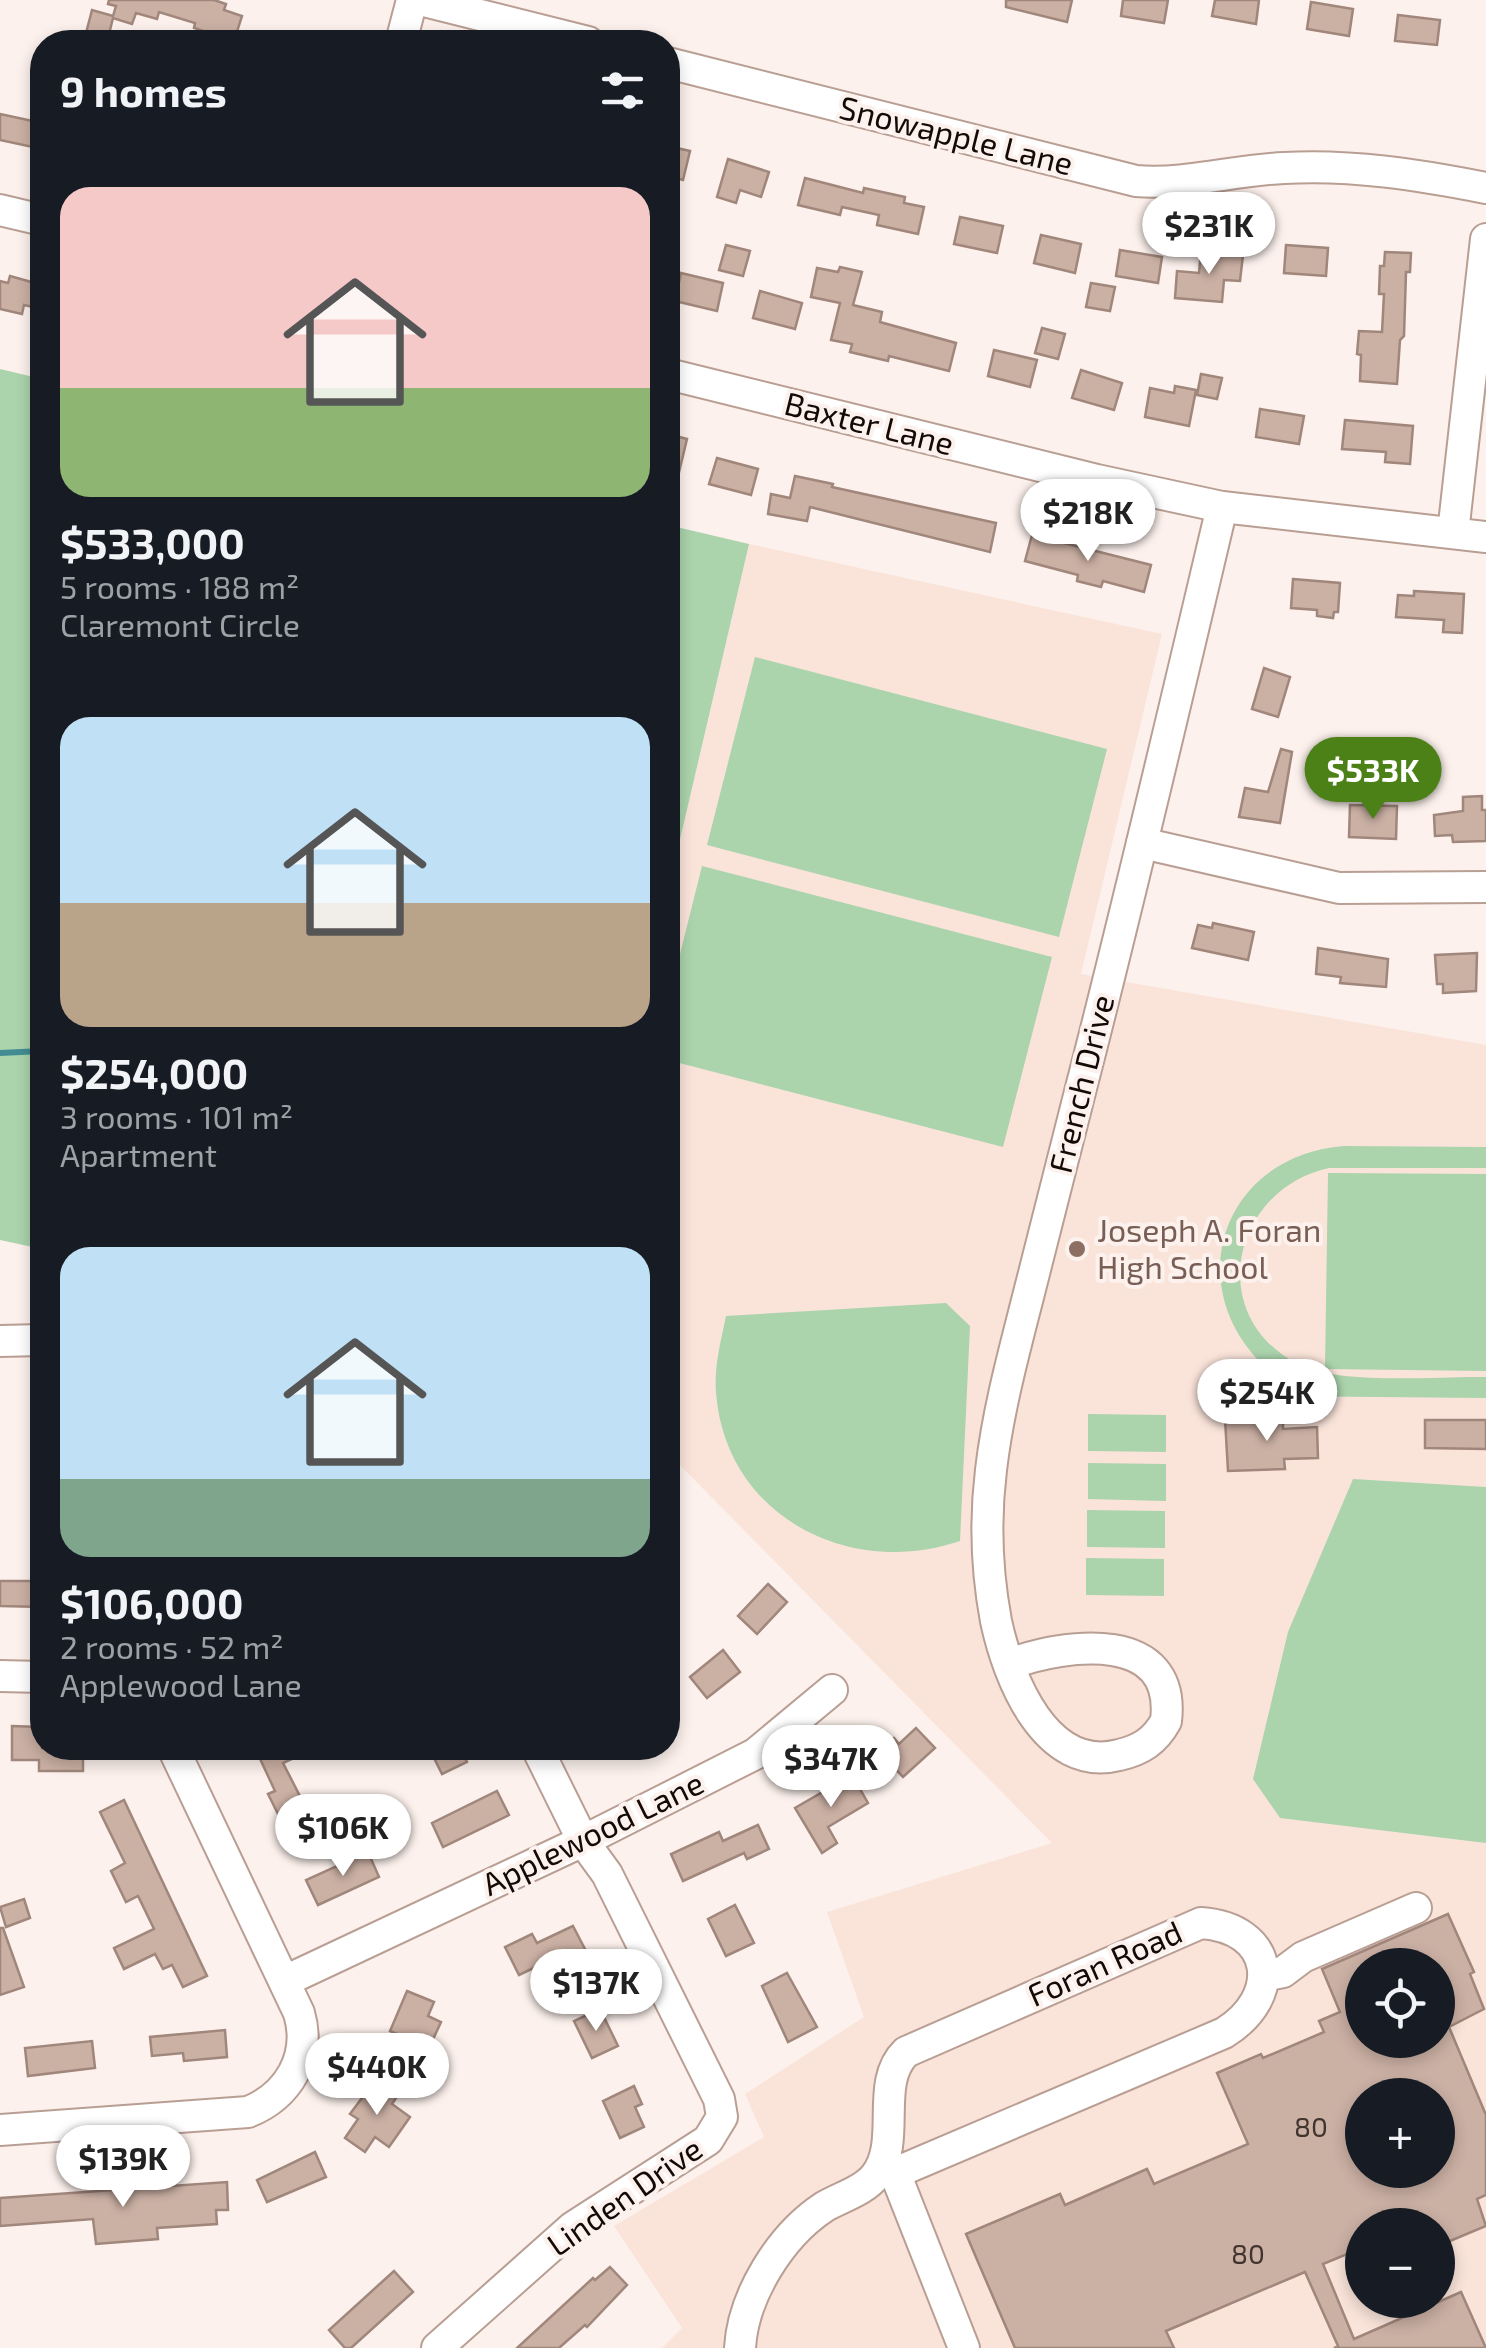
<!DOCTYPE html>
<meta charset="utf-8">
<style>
:root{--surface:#171b24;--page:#20242c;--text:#f1f3f6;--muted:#9ea1a6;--accent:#4c8118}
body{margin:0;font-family:"Exo 2",sans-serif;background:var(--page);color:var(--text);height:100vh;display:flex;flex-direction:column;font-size:38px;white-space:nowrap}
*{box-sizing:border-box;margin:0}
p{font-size:32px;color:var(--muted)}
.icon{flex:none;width:55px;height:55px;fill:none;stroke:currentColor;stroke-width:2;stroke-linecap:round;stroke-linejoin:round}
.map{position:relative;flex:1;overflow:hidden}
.details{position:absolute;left:30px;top:30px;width:650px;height:1730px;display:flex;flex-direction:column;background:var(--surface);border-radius:40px;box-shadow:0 5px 15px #0003}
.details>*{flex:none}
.buttons{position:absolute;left:1345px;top:1948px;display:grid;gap:20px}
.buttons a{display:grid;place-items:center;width:110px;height:110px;border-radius:50%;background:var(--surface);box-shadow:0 5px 15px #0003;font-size:50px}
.price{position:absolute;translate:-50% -85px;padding:0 22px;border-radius:35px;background:#fff;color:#222;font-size:32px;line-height:65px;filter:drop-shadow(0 2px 5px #0008)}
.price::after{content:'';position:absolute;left:50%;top:60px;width:30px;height:22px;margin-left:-15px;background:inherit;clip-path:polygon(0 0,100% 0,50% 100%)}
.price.selected{background:var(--accent);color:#fff}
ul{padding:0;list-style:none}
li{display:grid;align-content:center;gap:20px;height:530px;padding:0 30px}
li span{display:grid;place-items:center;height:310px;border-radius:30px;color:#555}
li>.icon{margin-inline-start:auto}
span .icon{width:180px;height:180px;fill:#fffc;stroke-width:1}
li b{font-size:42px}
h2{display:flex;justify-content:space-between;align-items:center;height:120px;padding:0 30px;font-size:42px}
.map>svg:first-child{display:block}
.built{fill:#fae4da;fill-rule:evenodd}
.green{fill:#abd3ac}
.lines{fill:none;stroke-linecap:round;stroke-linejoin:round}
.stream{stroke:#428d94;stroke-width:6}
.building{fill:#cbb0a4;stroke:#a0867b;stroke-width:2.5;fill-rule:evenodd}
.minor-casing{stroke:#b99e93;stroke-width:34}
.minor{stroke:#fff;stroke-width:30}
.education-dot{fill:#8d6e63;stroke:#fcf1ec;stroke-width:4}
.labels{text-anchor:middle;stroke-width:8;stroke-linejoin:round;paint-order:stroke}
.number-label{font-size:28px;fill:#41342e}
.street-label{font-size:32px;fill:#130a06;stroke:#fcf1ec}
.education-label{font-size:32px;fill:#785e54;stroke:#fcf1ec;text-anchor:start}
</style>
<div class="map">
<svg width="1486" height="2348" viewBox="0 0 1486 2348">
<rect width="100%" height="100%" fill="#fcf1ec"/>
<!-- built -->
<path class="built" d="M749,544l413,90 -81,340 405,71v1303h-824l20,-20 -68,-102 150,-89 -19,-43 119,-77 -37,-105 225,-69 -384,-390v-562zM1362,1965h76v75h-76zM1362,2095h76v75h-76zM1362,2225h76v75h-76z"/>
<!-- green -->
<g class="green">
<path d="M0,369l42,10v870l-42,-9z"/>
<path d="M668,525l81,19 -81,347z"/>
<path d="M755,657l352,92 -48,188 -352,-92z"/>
<path d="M702,866l350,91 -49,190 -335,-87v-58z"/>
<path d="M1344,1146l142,1v21h-157c-96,21 -125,146 -33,195 42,23 140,13 190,14v21l-225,-2v-21l12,-1c-96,-80 -55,-218 71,-228z"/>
<path d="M1328,1173l158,1v197l-161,-2z"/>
<path d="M946,1303l24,23 -10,215c-111,38 -235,-25 -244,-149 -2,-26 5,-51 10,-76z"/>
<path d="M1088,1414l78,1v37l-78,-1z"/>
<path d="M1088,1463l78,1v37l-78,-2z"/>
<path d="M1353,1479l133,8v356l-206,-25 -27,-39 35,-147z"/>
<path d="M1087,1510l78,1v37l-78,-1z"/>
<path d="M1086,1558l78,1v37l-78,-1z"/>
</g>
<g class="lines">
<!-- stream -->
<path class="stream" d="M0,1053l42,-2"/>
</g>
<!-- building -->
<g class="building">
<path d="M109,0h105l12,4 -2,6 18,6 -8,25 -40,-13 1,-5 -36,-11 -2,7 -21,-6 -4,11 -19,-6 -6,24 -22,-5 7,-27 21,6 3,-10 -8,-2z"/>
<path d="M1006,0h66l-5,22 -61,-15z"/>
<path d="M1123,0h45l-4,23 -43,-7z"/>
<path d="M1215,0h44l-3,24 -44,-8z"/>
<path d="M1311,2l42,7 -4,27 -42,-7z"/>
<path d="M1398,15l42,5 -3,25 -42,-4z"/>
<path d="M0,114l42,9v26l-42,-9z"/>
<path d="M668,146l22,5 -7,29 -15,-4z"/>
<path d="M728,159l41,13 -8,25 -21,-7 -4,13 -19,-6z"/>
<path d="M805,178l58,15 1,-5 41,9 -1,6 20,4 -6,27 -41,-9 2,-10 -37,-8 -2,8 -42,-10z"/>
<path d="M960,217l43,9 -6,27 -43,-9z"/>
<path d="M1041,235l40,9 -6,29 -41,-10z"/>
<path d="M726,245l24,6 -7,25 -24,-6z"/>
<path d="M1286,245l42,3 -2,28 -42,-3z"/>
<path d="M1120,250l42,7 -4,26 -42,-7z"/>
<path d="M1201,251l42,4 -3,26 -16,-1 -2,22 -47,-4 2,-27 22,2z"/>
<path d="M1385,252l26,1 -1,19h-4l-2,64 -4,4 -3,44 -37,-3 1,-26 -4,-1 2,-23 23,1 2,-38h-5l1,-28h4z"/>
<path d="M840,267l22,5 -9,33 29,7 -2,10 76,21 -7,28 -60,-15 -1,5 -38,-9 2,-8 -21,-4 9,-37 -29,-6 6,-29 21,4z"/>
<path d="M681,273l42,10 -6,28 -42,-10z"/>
<path d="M10,276l32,9v24l-18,-4 -2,9 -22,-5v-28l8,2z"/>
<path d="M1091,283l24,4 -5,24 -24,-4z"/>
<path d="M760,291l42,12 -7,26 -42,-11z"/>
<path d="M1042,328l23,6 -7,25 -23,-6z"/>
<path d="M994,350l43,10 -7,27 -42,-11z"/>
<path d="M1081,370l41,13 -8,27 -42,-12z"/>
<path d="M1201,374l21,4 -5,21 -20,-4z"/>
<path d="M1175,386l21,4 -7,36 -44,-9 5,-29 24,5z"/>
<path d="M1260,409l44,7 -5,28 -43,-7z"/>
<path d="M1345,420l68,6 -3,38 -25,-2 1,-10 -44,-3z"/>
<path d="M668,434l19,5 -13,54 -6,-1z"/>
<path d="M717,458l41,11 -7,26 -42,-11z"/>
<path d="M795,476l38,8 -1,3 164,36 -6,29 -180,-45 -3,14 -39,-7 3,-20 19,4z"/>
<path d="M1032,535l119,30 -7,27 -41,-11 -2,6 -24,-6 1,-6 -53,-14z"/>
<path d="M1293,579l47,4 -2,29h-4l-1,6 -16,-2v-6l-26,-2z"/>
<path d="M1414,591l50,3 -2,39 -19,-1 1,-12 -48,-3 2,-22 16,1z"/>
<path d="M1264,668l26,9 -12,40 -26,-8z"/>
<path d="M1281,749l11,3 -12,71 -41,-6 6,-29 23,4z"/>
<path d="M1482,796v14h4v31l-33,1 -1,-7 -17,1 -1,-21 29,-4v-14z"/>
<path d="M1350,805l47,1 -1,33 -47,-2z"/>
<path d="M1213,923l41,9 -6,28 -56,-12 6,-23 14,3z"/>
<path d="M1318,948l70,11 -2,28 -46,-4 1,-6 -25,-3z"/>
<path d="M1477,953l-1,38 -33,2v-9h-6l-2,-29z"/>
<path d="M1283,1416v13l34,-2 1,31 -34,1 1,10 -57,2 -3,-52z"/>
<path d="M1425,1420h61v29l-61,-1z"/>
<path d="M0,1581h42v26l-42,-1z"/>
<path d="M768,1584l19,18 -30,32 -19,-18z"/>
<path d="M723,1650l17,22 -33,26 -17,-21z"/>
<path d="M12,1726l27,1 3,21h41v23h-44v-11h-27z"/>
<path d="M916,1728l19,20 -32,29 -24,-26 15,-13 5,6z"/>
<path d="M255,1748h60l-32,15 21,41 11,-6 8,17 -36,17 -19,-38 7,-3z"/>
<path d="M429,1748h31l7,14 -25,12z"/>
<path d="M852,1775l16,28 -40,24 9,16 -15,10 -27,-45z"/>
<path d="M497,1791l12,24 -66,32 -11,-24z"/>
<path d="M124,1800l83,176 -24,11 -11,-22 -9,4 -8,-15 -31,15 -10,-21 40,-19 -16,-33 -12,6 -15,-31 14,-8 -25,-51z"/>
<path d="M758,1825l11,24 -22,10 -3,-6 -61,28 -12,-27 48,-22 4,9z"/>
<path d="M368,1852l11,25 -61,28 -12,-25z"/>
<path d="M24,1899l6,19 -24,9 -6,-20z"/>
<path d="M735,1905l19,38 -28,13 -18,-37z"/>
<path d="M1448,1914l26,58 -4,2 14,35 -35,18 37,88v80l-9,4 9,27 -48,20v-21h-76v23l-39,16 31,75 107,-47 25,56h-152l4,-2 -33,-74 -139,59 8,17h-159l-49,-114 94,-40 5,11 82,-36 7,15 94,-40 -31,-71 44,-19 2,4 61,-26 -5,-11 21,-9 -18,-43zM1362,1965h76v75h-76zM1362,2095h76v75h-76z"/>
<path d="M573,1926l13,25 -38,19 -4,-7 -25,12 -14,-28 27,-13 5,9z"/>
<path d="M0,1928h3l21,59 -24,8z"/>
<path d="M787,1973l30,54 -29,15 -26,-56z"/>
<path d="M407,1991l27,11 -6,14 13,6 -11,24 7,4 -11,24 -24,-11 9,-23 -21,-9z"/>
<path d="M600,2009l18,37 -26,12 -18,-37z"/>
<path d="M225,2030l2,27 -43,4 -1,-8 -31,3 -2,-19z"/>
<path d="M92,2041l3,27 -67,8 -3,-28z"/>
<path d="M376,2079l22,16 -6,9 18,13 -21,30 -14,-10 -10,15 -20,-14 13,-19 -8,-5z"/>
<path d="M634,2086l8,18 -7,3 9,20 -24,11 -17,-37z"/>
<path d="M315,2152l11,25 -59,25 -10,-22z"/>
<path d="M227,2182l1,28h-12l1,14 -60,4 1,11 -62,5 -3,-25 -93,7v-28z"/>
<path d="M610,2267l17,18 -40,42 -2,-2 -26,23h-42l76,-70 2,2z"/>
<path d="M394,2271l19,21 -62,56h-6l-16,-18z"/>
</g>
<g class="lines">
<!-- minor casing -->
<g class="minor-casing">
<g id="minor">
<path d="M420,0l168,42"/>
<path d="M401,42l11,-42"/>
<path d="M668,63l468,118c50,4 99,-11 148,-13 67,-4 136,7 202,20"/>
<path d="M0,210l42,10"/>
<path d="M668,374l429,106 125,27 264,30"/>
<path d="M1453,533l33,-294"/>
<path d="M1142,843l197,45 147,-1"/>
<path d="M0,1341l42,-1"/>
<path d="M1010,1664c56,-21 167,-35 156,57 -11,20 -25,29 -47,34 -73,19 -111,-77 -123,-134 -9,-48 -11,-102 -5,-151 7,-60 23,-118 38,-177 17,-68 35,-137 52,-205 50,-193 95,-387 141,-581"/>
<path d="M0,1676l42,1"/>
<path d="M1264,1976l19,-4 20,-15 113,-49"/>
<path d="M285,1981l298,-140 172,-87 77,-64"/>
<path d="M0,2130l248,-18c40,-16 64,-55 51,-99l-126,-265"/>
<path d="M895,2173l69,175"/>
<path d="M437,2348l136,-121 135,-87 14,-23 -3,-18 -112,-225 -24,-33 -46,-93"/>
<path d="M740,2348c3,-52 40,-112 84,-141 17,-10 40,-16 52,-32 26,-35 -2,-92 30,-123l295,-129c73,5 83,73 23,110l-329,140 -17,-1"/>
</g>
</g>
<!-- minor -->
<use href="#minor" class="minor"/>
</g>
<!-- markers -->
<circle class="education-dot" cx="1077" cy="1249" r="10"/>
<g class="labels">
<!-- number labels -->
<g class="number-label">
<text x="1311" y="2137">80</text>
<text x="1248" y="2264">80</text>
</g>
<!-- street labels -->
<g class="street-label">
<text transform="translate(956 136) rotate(14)" y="11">Snowapple Lane</text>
<text transform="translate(869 424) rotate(14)" y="11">Baxter Lane</text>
<text transform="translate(1082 1084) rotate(-76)" y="11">French Drive</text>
<text transform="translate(593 1834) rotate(-26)" y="11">Applewood Lane</text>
<text transform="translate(1105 1964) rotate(-24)" y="11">Foran Road</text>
<text transform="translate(625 2197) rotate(-35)" y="11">Linden Drive</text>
</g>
<!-- education labels -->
<g class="education-label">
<text x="1097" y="1242">Joseph A. Foran<tspan x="1097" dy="37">High School</tspan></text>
</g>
</g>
</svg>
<div class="buttons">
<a><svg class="icon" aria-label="locate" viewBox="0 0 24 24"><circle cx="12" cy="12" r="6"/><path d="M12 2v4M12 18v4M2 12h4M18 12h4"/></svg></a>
<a>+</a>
<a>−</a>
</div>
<b class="price" style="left:1209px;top:277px">$231K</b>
<b class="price" style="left:1088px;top:564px">$218K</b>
<b class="price selected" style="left:1373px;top:822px">$533K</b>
<b class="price" style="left:1267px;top:1444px">$254K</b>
<b class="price" style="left:831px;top:1810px">$347K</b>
<b class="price" style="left:343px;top:1879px">$106K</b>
<b class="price" style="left:596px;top:2034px">$137K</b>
<b class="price" style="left:377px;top:2118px">$440K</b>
<b class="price" style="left:123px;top:2210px">$139K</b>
<section class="details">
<h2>9 homes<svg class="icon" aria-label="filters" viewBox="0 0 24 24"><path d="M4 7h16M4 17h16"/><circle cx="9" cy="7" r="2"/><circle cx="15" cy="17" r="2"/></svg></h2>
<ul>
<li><span style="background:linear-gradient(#f6c9c9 65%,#8fb573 0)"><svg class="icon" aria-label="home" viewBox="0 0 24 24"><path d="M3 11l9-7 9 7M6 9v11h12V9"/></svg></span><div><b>$533,000</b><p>5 rooms · 188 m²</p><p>Claremont Circle</p></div></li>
<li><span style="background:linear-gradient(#bfe0f5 60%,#b9a48a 0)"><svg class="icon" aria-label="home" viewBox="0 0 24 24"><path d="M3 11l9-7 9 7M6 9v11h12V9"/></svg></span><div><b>$254,000</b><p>3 rooms · 101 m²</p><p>Apartment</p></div></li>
<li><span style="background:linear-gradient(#bfe0f5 75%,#7fa58c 0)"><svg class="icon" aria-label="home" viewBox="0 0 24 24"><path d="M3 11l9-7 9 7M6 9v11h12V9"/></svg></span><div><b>$106,000</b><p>2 rooms · 52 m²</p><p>Applewood Lane</p></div></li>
</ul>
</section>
</div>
